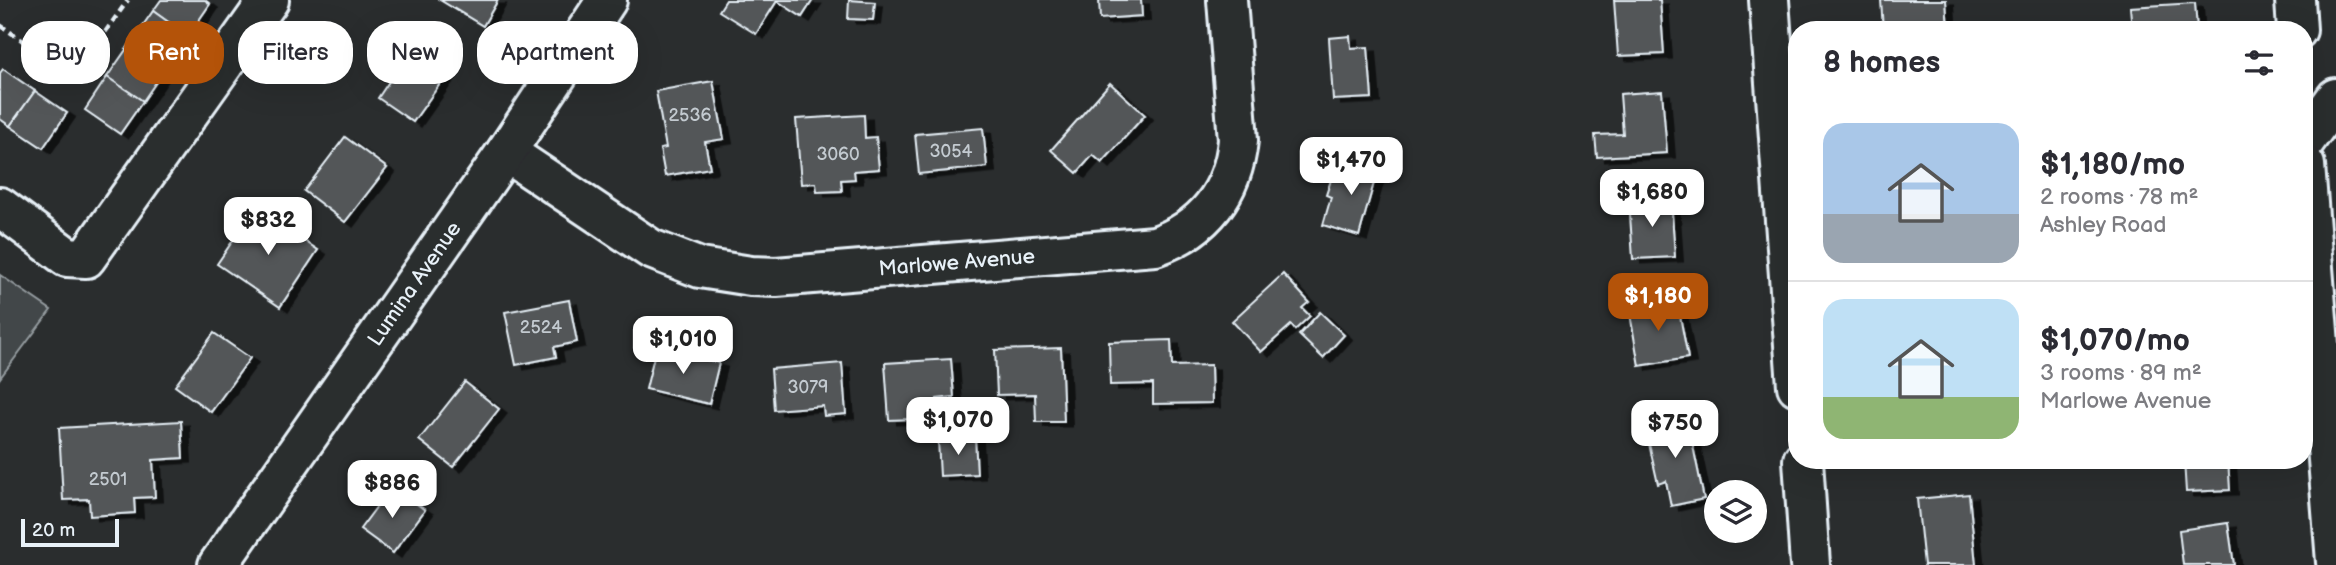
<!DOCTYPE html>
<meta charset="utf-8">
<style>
:root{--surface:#fff;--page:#f7f7f7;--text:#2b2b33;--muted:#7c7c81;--line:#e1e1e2;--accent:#b45309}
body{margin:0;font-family:"Balsamiq Sans",sans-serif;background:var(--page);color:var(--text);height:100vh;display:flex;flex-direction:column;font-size:26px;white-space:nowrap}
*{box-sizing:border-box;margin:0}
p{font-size:23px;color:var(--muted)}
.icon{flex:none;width:38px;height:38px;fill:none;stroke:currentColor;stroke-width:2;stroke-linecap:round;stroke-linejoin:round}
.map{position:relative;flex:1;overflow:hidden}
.panel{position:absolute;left:1788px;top:21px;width:525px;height:448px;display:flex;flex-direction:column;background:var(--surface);border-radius:28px;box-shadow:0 7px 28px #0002}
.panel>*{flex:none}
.guide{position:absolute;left:21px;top:21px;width:665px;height:63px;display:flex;gap:14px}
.controls{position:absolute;left:1704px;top:480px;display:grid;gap:14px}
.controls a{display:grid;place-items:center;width:63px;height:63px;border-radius:50%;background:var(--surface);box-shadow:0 7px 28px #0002;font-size:35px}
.scale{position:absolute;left:21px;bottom:18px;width:98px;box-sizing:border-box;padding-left:7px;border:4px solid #e8f1f8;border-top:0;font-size:19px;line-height:24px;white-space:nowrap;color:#e8f1f8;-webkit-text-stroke:5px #2a2d2e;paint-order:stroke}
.price{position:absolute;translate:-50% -60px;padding:0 16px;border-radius:14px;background:#fff;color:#222;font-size:23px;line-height:46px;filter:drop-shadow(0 2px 4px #0008)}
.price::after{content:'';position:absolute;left:50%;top:42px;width:21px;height:16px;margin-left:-10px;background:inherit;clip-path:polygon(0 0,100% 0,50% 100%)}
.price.on{background:var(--accent);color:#fff}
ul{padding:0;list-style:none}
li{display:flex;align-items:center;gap:21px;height:175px;padding:0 35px}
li+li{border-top:2px solid var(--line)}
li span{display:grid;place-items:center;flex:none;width:196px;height:140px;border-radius:21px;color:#555}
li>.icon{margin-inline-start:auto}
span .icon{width:84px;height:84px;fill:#fffc;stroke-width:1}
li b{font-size:30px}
h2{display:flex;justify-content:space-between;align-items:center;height:84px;padding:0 35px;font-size:30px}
.tag{padding:0 24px;border-radius:28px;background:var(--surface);box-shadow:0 7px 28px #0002;font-size:24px;line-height:63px}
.tag.on{background:var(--accent);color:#fff}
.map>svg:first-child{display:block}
.green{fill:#424648;stroke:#959ca0;stroke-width:2}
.building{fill:#535759;stroke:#e8f1f8;stroke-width:2;filter:url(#shadow)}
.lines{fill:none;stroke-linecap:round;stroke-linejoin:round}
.minor-casing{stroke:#e8f1f8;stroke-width:44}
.path{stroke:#e8f1f8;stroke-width:4.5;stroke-dasharray:7 5;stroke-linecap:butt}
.minor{stroke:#2a2d2e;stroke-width:38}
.labels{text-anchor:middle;stroke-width:5;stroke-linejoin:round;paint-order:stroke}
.number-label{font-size:18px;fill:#c3cad0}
.street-label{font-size:21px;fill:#e8f1f8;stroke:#2a2d2e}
</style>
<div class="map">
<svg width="2336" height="565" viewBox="0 0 2336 565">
<defs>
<filter id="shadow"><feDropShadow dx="8" dy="4.5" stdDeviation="0" flood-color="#0009"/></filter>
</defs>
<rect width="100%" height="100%" fill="#2a2d2e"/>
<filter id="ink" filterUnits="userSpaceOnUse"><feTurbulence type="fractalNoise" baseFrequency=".0143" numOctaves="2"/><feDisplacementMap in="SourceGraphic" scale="14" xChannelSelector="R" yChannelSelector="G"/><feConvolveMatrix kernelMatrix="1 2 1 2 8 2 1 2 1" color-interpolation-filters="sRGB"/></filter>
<g filter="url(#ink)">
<!-- green -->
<path class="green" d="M0,275l51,35 -51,68z"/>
<!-- building -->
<g class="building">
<path d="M161,0h44l5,4 -22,32 -35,-25z"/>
<path d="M440,0h58l-15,26z"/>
<path d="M726,0h87l-11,17 -25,-16 -21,33 -37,-23z"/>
<path d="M849,0l26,2 -2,18 -25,-1z"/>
<path d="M1099,0h42l1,16 -42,3z"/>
<path d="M1614,0h46l4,54 -46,2z"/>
<path d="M1881,0h65l2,30h-65z"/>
<path d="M2195,3l2,27h-65l-2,-23z"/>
<path d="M153,11l35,25 -23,33 -35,-25z"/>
<path d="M393,32l56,39 -36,51 -35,-24 18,-27 -21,-14z"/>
<path d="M1350,36l1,12 17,-1 4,51 -39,2 -4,-62z"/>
<path d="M130,44l35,25 -22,32 -36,-24z"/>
<path d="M3,69l32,22 -25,35 -10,-7v-46z"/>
<path d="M107,77l36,24 -23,33 -35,-24z"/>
<path d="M713,81l11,58 -19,3 5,26 -45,8 -5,-27 6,-1 -10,-57z"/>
<path d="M1110,83l35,32 -43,48 -9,-8 -16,18 -26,-23z"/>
<path d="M35,91l32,22 -24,35 -33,-22z"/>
<path d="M1662,91l5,62 -70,4 -2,-22 28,-1 -3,-40z"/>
<path d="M864,115l1,23 11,-1 3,32 -25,2 1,8 -14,1 1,11 -25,1 -1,-9 -15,1 -5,-65z"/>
<path d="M983,128l4,39 -68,7 -4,-40z"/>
<path d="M345,137l42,31 -42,54 -41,-31z"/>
<path d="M1352,157l27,8 -20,71 -36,-11 8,-28 -5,-2 8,-24 13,3z"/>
<path d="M1671,198l4,59 -42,2 -4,-59z"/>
<path d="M255,208l63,42 -38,57 -63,-43z"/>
<path d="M1283,274l26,28 -7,6 8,8 -15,14 -4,-5 -30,27 -29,-31z"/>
<path d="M569,300l8,42 -23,5 2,10 -40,8 -11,-53z"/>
<path d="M1677,300l11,58 -49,8 -10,-58z"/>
<path d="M1320,312l24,23 -21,23 -24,-23z"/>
<path d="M214,333l36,25 -39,54 -36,-26z"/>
<path d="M1171,340l1,26 39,-1 1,38 -59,1v-20l-43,1 -1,-43z"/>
<path d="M656,348l63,15 -10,41 -63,-15z"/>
<path d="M1061,348l3,74h-28l-1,-28 -38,1 -2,-45z"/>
<path d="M951,359l3,38 -17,2 1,19 -49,2 -4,-57z"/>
<path d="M842,363l4,51 -22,2 -1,-10 -49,4 -3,-41z"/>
<path d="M465,382l34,27 -46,58 -34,-27z"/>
<path d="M1687,417l17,82 -33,7 -5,-25 -8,3 -13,-58z"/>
<path d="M181,421l2,37 -30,2 2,37 -21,1 1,15 -45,3 -1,-17 -26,1 -4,-72z"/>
<path d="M975,437l2,37 -37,2 -2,-36z"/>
<path d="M1902,460h50v2l-49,3z"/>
<path d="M2184,460h44l2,30 -44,2z"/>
<path d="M392,486l33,24 -32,43 -33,-24z"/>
<path d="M1969,494l7,71h-52l-7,-66z"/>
<path d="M2228,523l6,42h-51l-4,-35z"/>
</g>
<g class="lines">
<!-- minor casing -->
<g class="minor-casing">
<g id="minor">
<path d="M1769,0l28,386"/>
<path d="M2295,0l2,30"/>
<path d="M2305,141l31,-43"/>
<path id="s1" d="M506,152l145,97 49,19 51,8 25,1 379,-31c49,-17 78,-54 83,-106l-11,-140"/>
<path d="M2305,165l31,397"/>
<path d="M0,207l67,50 19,1 183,-258"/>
<path d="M1803,460l7,105"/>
<path id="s2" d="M218,565l288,-413 101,-152"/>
</g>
</g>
<!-- path -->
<path class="path" d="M0,25l74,51 54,-76"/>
<!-- minor -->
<use href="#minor" class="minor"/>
</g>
</g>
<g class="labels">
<!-- number labels -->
<g class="number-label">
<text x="690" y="121">2536</text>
<text x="951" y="157">3054</text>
<text x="838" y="160">3060</text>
<text x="541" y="333">2524</text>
<text x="808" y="393">3079</text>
<text x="108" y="485">2501</text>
</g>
<!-- street labels -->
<g class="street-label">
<text dy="7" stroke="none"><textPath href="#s1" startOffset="485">Marlowe Avenue</textPath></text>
<text dy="7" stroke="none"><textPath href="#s2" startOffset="343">Lumina Avenue</textPath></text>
</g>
</g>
</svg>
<div class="controls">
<a><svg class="icon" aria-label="layers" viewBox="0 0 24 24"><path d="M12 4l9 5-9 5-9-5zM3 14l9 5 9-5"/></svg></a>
</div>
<div class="scale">20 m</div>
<b class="price" style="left:1351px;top:197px">$1,470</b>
<b class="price" style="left:1652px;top:229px">$1,680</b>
<b class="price" style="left:268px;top:257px">$832</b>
<b class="price on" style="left:1658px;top:333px">$1,180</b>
<b class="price" style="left:683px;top:376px">$1,010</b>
<b class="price" style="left:958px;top:457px">$1,070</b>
<b class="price" style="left:1675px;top:460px">$750</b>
<b class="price" style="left:392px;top:520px">$886</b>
<div class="guide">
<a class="tag">Buy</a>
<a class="tag on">Rent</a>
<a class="tag">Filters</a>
<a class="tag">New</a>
<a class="tag">Apartment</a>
</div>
<section class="panel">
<h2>8 homes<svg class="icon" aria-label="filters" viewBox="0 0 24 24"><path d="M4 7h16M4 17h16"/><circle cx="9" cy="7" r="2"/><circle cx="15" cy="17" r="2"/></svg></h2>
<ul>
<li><span style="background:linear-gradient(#a9c7e8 65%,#9aa5b1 0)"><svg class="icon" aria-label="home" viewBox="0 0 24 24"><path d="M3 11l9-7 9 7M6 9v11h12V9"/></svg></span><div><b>$1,180/mo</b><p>2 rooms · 78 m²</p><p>Ashley Road</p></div></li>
<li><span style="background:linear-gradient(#bfe0f5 70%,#8fb573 0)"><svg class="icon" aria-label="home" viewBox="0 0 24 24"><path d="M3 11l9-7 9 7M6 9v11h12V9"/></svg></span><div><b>$1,070/mo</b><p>3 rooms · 89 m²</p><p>Marlowe Avenue</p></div></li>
</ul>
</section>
</div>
